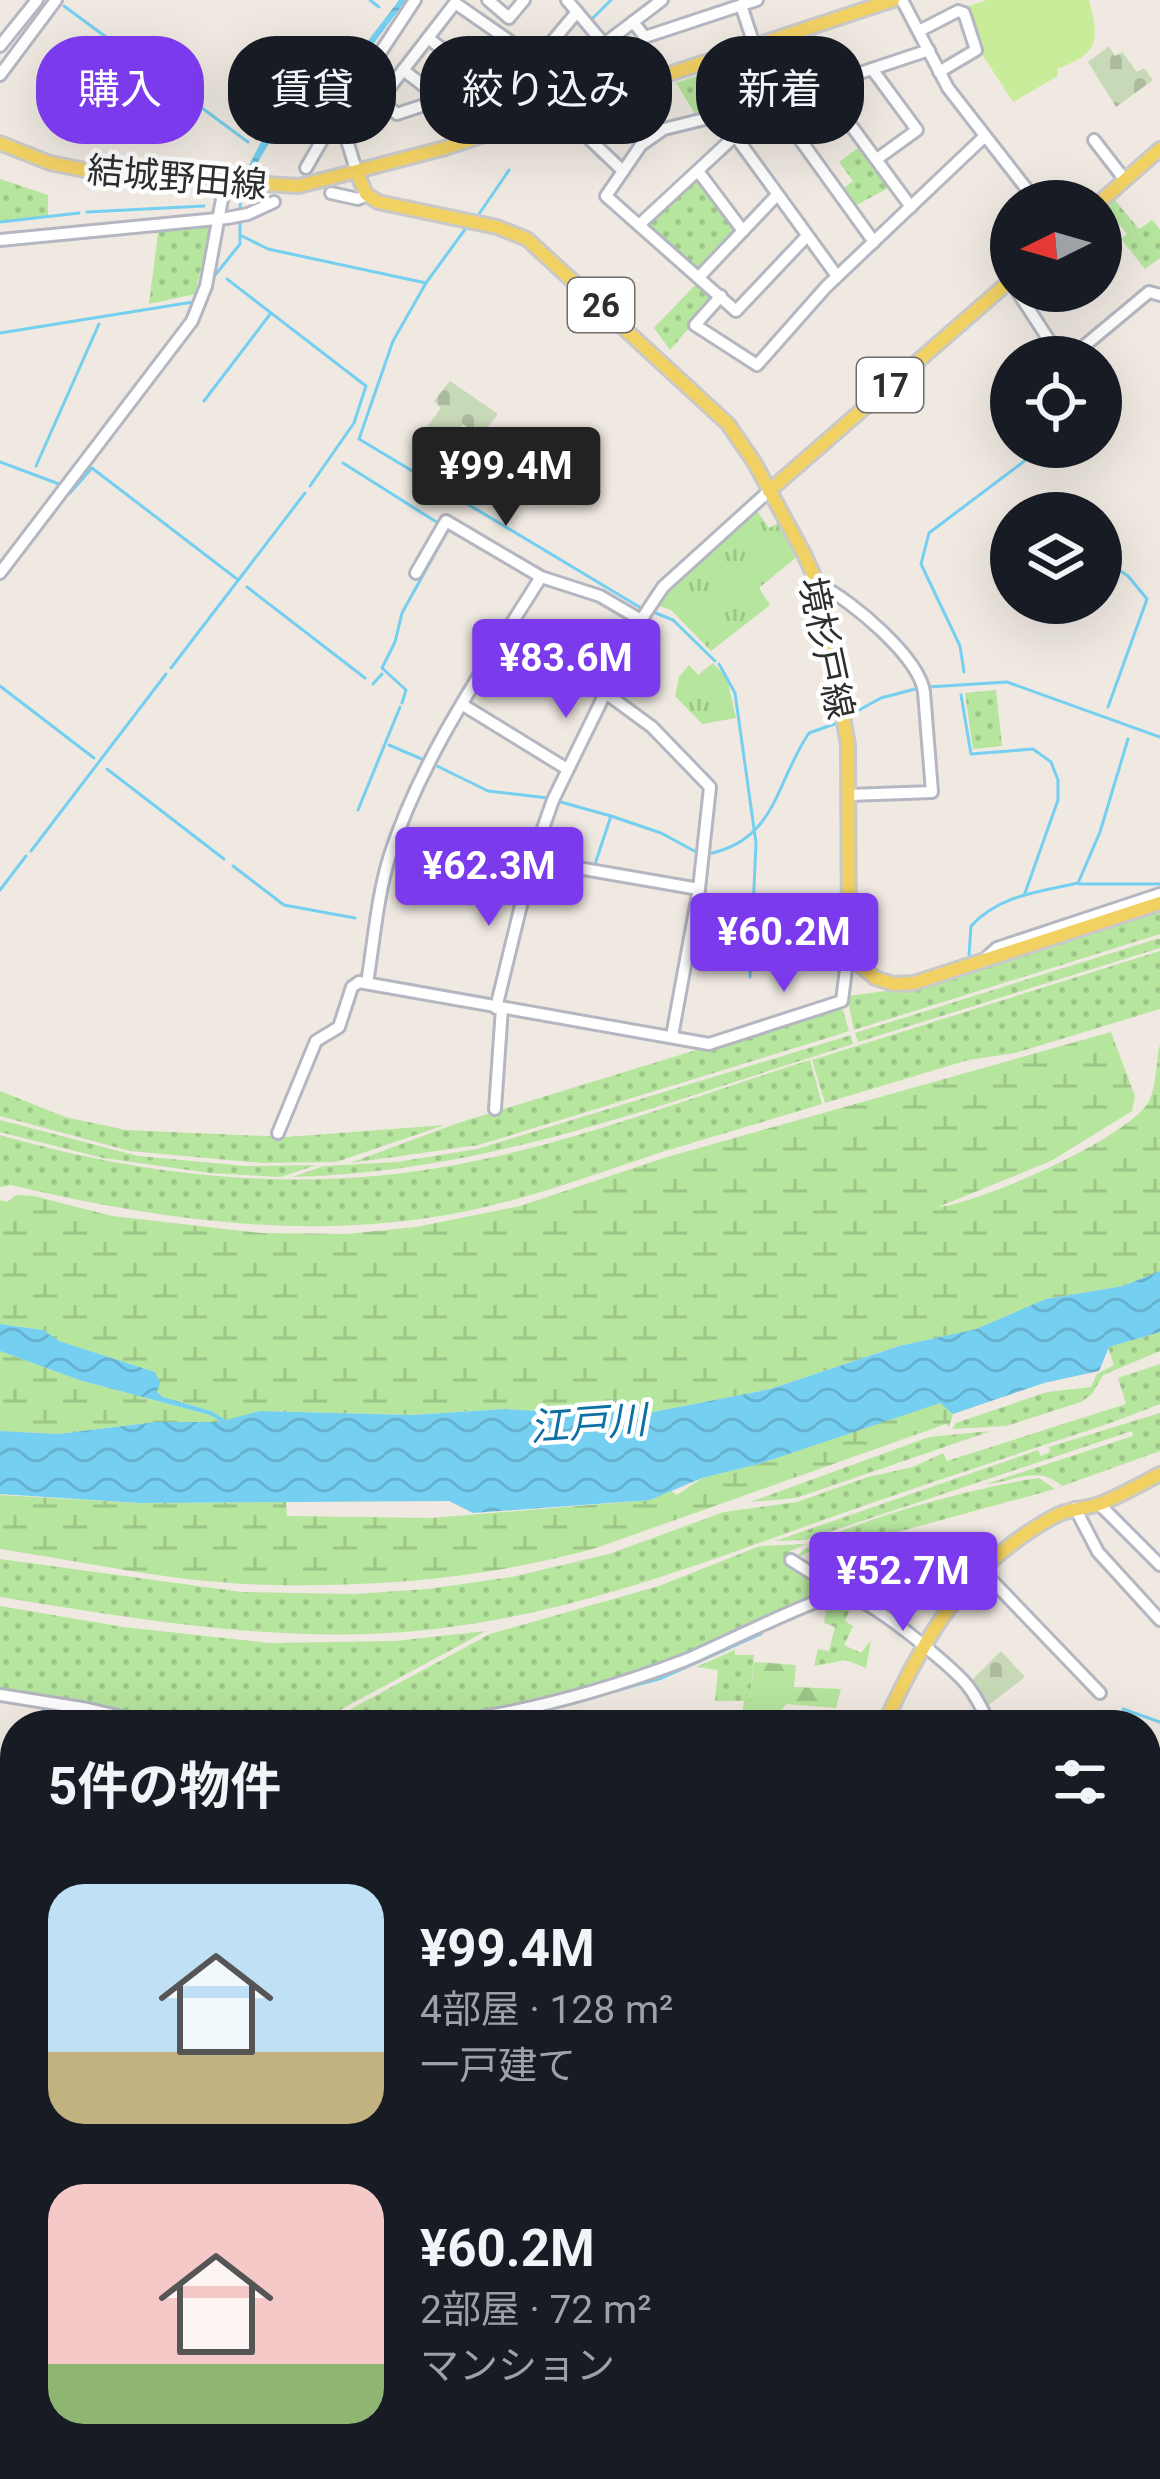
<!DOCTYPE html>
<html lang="ja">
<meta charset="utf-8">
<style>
:root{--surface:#171b24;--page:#20242c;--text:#f1f3f6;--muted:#9ea1a6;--accent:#7c3aed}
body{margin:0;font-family:Roboto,"Noto Sans JP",sans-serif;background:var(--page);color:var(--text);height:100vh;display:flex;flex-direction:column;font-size:45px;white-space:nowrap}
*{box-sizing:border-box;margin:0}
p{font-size:39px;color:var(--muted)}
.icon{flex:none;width:66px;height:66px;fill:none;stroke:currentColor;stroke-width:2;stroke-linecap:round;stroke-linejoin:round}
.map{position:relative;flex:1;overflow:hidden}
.drawer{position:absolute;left:0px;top:1710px;width:1161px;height:771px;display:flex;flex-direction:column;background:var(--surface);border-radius:48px 48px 0 0;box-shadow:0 12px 48px #0002}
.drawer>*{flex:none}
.hud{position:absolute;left:36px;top:36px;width:1089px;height:108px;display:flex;gap:24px}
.needle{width:78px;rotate:265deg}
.controls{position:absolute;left:990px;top:180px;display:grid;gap:24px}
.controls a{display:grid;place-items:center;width:132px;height:132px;border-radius:50%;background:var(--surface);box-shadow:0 12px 48px #0002;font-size:60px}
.price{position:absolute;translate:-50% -102px;padding:0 27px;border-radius:12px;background:var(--accent);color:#fff;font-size:39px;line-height:78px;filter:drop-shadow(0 3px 6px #0008)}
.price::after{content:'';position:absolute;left:50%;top:72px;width:36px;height:27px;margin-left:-18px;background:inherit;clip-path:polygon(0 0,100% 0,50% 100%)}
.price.active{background:#222;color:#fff}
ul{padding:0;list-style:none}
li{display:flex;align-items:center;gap:36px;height:300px;padding:0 48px}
li span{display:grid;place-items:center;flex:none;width:336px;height:240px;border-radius:36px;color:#555}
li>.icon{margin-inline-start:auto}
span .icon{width:144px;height:144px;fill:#fffc;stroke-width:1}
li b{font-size:51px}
h2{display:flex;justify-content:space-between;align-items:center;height:144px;padding:0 48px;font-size:51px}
.tag{padding:0 42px;border-radius:48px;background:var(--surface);box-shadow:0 12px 48px #0002;font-size:42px;line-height:108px}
.tag.active{background:var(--accent);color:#fff}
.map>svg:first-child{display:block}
.grass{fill:url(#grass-dots)}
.forest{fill:url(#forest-firs)}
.wetland{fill:url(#wetland-marsh)}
.cemetery{fill:url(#cemetery-stones)}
.park{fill:url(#park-tufts)}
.pitch{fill:#c9ec9a}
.water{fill:url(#water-waves)}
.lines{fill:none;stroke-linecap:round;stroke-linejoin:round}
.stream{stroke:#75cff0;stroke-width:3}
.minor-casing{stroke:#b4b7c1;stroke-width:16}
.major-casing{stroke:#c9c9c9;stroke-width:18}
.minor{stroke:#fff;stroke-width:10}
.major{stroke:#f2d163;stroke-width:12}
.labels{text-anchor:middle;stroke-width:9;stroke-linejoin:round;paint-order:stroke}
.shield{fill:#fff;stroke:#6d6d6d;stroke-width:3}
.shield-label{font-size:33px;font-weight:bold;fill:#2e2e2e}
.street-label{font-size:36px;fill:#2e2e2e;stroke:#fff}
.water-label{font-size:39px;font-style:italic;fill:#0d6fa3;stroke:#fff}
</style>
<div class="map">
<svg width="1160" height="2479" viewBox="0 0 1160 2479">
<defs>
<pattern id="grass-dots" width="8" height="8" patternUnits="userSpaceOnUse" patternTransform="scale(3)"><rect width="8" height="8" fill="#b6e59e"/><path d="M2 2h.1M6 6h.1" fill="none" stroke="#9dc588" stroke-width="1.8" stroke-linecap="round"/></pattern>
<pattern id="forest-firs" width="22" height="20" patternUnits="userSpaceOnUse" patternTransform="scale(3)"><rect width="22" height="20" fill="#b6e59e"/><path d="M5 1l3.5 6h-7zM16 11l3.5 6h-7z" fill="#9dc588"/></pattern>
<pattern id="wetland-marsh" width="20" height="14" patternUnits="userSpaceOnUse" patternTransform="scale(3)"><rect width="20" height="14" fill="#b6e59e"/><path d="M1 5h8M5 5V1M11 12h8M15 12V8" fill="none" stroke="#9dc588"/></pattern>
<pattern id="cemetery-stones" width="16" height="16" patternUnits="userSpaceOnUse" patternTransform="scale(3)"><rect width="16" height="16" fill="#c8d9b8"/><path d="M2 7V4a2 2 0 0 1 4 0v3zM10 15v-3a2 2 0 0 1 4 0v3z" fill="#acbb9e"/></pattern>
<pattern id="park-tufts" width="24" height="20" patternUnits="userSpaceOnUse" patternTransform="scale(3)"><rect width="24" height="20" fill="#b6e59e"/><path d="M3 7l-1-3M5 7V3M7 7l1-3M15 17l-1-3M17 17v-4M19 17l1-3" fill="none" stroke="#9dc588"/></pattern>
<pattern id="water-waves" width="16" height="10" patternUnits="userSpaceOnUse" patternTransform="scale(3)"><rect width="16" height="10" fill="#75cff0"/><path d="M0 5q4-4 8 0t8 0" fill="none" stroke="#66b2ce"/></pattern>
</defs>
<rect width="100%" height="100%" fill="#efe9e1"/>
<!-- grass -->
<g class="grass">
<path d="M720,68l14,40 -37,9 -21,-34z"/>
<path d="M862,145l30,41 -39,21 -12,-16 12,-10 -14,-19z"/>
<path d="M696,177l40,52 -38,41 -51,-44z"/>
<path d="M0,179l48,16v22l-48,6z"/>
<path d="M1113,198l26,31 13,-9 8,9v29l-15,11 -24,-30 6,-5 -23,-28z"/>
<path d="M211,226l-16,68 -46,10 9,-71 5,-5z"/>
<path d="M700,280l15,17 -45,53 -16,-22z"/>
<path d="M996,690l6,56 -29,3 -8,-56z"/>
<path d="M1160,907v27l-306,96 -7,-34 62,-8z"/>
<path d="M1160,938v10l-302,94 -3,-9z"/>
<path d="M1160,951v58l-145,44 -47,7 -143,43 -13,-43z"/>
<path d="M841,1004l8,27 -15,5 -355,109 -129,18 108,-40 333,-102 2,3z"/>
<path d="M851,1035l2,9c-184,57 -365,129 -561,133l32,-11 73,-4 80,-13z"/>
<path d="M810,1060l12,44c-52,16 -105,31 -157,47 -64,21 -127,45 -193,59 -154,33 -310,11 -461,-25l-11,2v-52c150,43 306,59 460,29 114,-21 238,-69 350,-104z"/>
<path d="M0,1091l65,26 61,13 161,7 158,-12 -109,37 -74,1 -132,-12 -130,-35z"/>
<path d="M0,1120l138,36 108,10 71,-1 -37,12 -70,-4 -107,-15 -103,-26z"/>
<path d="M1160,1332v19l-57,24 -11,19 -11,8 -75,24 -54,3 4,-6 91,-31 44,-5 6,-13 17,-9 -6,-18z"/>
<path d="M1160,1364v40l-47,18c-83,28 -167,55 -250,84 -141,49 -279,106 -428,123 -147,17 -291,-9 -435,-32v-38l242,33 112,2 74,-5 84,-12 97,-23 115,-42 73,-10 71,-25 45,-10 30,-14 4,8 179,-57 -8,-26z"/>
<path d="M1160,1413v38l-98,35c-25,-22 -47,-4 -76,-2l147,-48 -1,-5 -327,109 -30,1 263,-91 3,6 9,-4 -1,-5z"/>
<path d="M991,1431l-195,67 -46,4 179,-65z"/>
<path d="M1039,1478l16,11 -187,51 -43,4 -31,15c27,-34 198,-75 245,-81z"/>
<path d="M806,1544l-17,8 -1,10 43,25 -7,8c-160,74 -322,131 -501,129l167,-90 169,-48 101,-40z"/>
<path d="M837,1600l16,1 -8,20 8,5 -9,19 17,8 10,-13 -5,28 -20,-8 -32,6 4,-17 11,2 6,-24 -11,-4 3,-20z"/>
<path d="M0,1606l123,21 146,16 126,-2 91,-10 -174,94h-145l-68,-18 -99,-16z"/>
<path d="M735,1650v5h19l-4,46h-35l3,-31 -22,-3z"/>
</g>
<!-- forest -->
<path class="forest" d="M754,1662l42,3 -2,22 47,2 -5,19 -49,-4 -5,5 4,16h-46l4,-24h6z"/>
<!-- wetland -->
<g class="wetland">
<path d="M1111,1032l24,64 -3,15 -81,50 -113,46c39,-3 197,-71 212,-108 7,-16 6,-39 10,-55v227l-37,15 -76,13 -71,30 -77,17 -129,43 -127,25 -26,-7 -46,6 -66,-4 -94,6 -151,-4 -34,10 -15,-10 -48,-14 -7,-5 -1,-20 -97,-31 -15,-11 -43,-6v-124l7,2 9,-7 18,1 78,20 149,17 85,1 70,-7 104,-21 147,-49z"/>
<path d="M0,1351l79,29 131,35 12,8 -67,-1 -97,12 -58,-3z"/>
<path d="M940,1402l13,12 -4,13 -3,-3 -350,124c-103,29 -214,39 -321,37 -92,-1 -184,-22 -275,-36v-54l139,8 147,-1 1,14 145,2 218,-18 20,-10 7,5 25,-17 57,-14z"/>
</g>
<!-- cemetery -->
<g class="cemetery">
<path d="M1109,46l6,10 7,-4 15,20 7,-4 9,12 -37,27 -28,-45z"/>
<path d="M450,381l48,33 -18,22 -17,-12 -22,28 -21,-16 21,-28 -7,-7z"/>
<path d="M1001,1651l24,26 -39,30 -16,-25z"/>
</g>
<!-- park -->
<g class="park">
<path d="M755,508l14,20 11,-6 19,33 -40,33 11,17 -59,46 -40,-41 -14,-5 8,-15z"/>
<path d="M713,663l14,15 9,40 -34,6 -27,-28 4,-19 10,-12 9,10z"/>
</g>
<!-- pitch -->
<path class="pitch" d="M987,0h102c12,43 8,54 -32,69l1,7 -45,26 -31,-48 -17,-47z"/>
<!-- water -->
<g class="water">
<path d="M399,0h7l-40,54 -98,91 -10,17 -2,14 -9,-7 15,-29 99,-90z"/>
<path d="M1160,1271v61l-51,15 -10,24 -55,12 -91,31 -13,-11 -181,61 -57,14 -52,22 -177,13 -24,-12 -310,2 -139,-9v-63l58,3 97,-12h66l-11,-7 -131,-35 -79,-29v-27l43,6 16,11 96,31 5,11 -3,9 6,5 48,14 15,9 34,-9 151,4 94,-6 66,4 46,-6 26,7 127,-25 129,-43 77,-17 70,-30 77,-13z"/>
</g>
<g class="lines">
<!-- stream -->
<g class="stream">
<path d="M370,0l9,7"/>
<path d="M64,6l184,136"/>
<path d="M591,20l20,-20"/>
<path d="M240,209l1,-19"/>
<path d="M87,212l117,-6"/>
<path d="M477,217l32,-47"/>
<path d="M0,222l79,-9"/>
<path d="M242,236l26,13 158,34 40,-55"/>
<path d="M216,274l24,-30v-21"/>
<path d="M227,279l139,107 -12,37 -44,63"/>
<path d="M426,283l-33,58 -34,98 282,169"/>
<path d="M0,333l193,-31"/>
<path d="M204,401l67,-88"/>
<path d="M0,462l59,22"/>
<path d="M343,463l95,60"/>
<path d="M36,466l63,-142"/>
<path d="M70,493l22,-25 145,111"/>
<path d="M1101,558l27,18 19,23 -39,108"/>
<path d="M247,587l118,91"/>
<path d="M653,612l20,8 42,41"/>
<path d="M719,664l16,29 21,150 -6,134"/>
<path d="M171,668l134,-175"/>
<path d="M964,672l-4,-26 -39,-82 8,-31 114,-86"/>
<path d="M373,684l9,-10"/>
<path d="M0,686l94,72"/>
<path d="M928,687l79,-5 153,55"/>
<path d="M961,695l10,59 62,-5 18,13 7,18v20l-33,93"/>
<path d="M402,703l4,-13 -24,-22 13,-26 7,-29 46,-83"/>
<path d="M850,715l31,-17 38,-10"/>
<path d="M389,745l35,15"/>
<path d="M435,765l53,26 60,7"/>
<path d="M107,769l117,90"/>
<path d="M557,801l54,15"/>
<path d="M358,810l42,-103"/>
<path d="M31,851l135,-177"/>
<path d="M708,854c69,-14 67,-71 101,-121l28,-10"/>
<path d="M595,864l16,-48 50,17 39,21"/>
<path d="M233,866l51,39 71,13"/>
<path d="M1079,884h81"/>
<path d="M0,890l26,-34"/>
<path d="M969,955l2,-29c29,-31 67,-34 107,-43l22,-51 28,-93"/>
<path d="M1123,1709l37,13"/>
<path d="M527,1715l135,-37 99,-44"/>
<path d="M31,1725l14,-17"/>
<path d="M481,1725l31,-6"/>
<path d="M0,1764l15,-19"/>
<path d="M0,2013l15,12"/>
<path d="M0,2310l15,12"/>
<path d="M193,2466l17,13"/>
<path d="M561,2466l16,13"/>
<path d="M929,2466l7,6"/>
<path d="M545,2479l10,-13"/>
</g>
<!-- minor casing -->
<g class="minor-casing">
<g id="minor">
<path d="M488,0l21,18 15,-18"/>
<path d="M567,0l37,44 58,-44"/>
<path d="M902,0l46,88 88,113"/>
<path d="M741,5l32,97 101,140"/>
<path d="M577,12l-26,31 29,87 43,41"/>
<path d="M633,22l12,15 112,-37"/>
<path d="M921,30l37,-19 6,2 12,37 -37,22"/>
<path d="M428,38l59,46"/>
<path d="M0,46l37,-46"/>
<path d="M872,69l45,61 -40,29"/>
<path d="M403,70l38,29"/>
<path d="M521,73l-10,-31 -56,-39 -75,97 17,14 160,-53"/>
<path d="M0,75l56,-75"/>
<path d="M822,86l89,121"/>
<path d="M720,115l117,161"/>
<path d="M1094,140l31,40"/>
<path d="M306,168l27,-47 11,-3"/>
<path d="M698,171l45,60"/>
<path d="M357,173l-12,-39 2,-31 68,-103"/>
<path d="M331,193l27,6 9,-4"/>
<path d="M640,224l95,-88"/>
<path d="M807,236l-71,75 -130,-115 35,-51 23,-16 109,-27 156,-52"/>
<path d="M0,240l227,-22 21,-4 26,-12"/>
<path d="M700,276l77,-81"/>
<path d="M1017,291l43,66"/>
<path d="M721,296l-26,29 62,40 69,-78 158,-150"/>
<path d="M1071,357l78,-65 11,3"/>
<path d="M0,573l192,-252 14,-35 19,-103"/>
<path d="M416,573l30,-52 95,56 59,19 41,24"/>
<path d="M820,585c31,15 99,72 104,107l8,100 -83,3"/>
<path d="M607,694l45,33 58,60 -11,102 -27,147"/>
<path d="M463,705l104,64"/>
<path d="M532,860l167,29"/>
<path d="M984,960l13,-12 163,-54"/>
<path d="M367,983c7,-42 10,-87 23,-128 32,-99 96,-190 151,-278"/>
<path d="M496,1008l36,-148 21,-60 88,-180 22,-33 106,-96"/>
<path d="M495,1109l7,-101"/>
<path d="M278,1133l38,-92 23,-14 13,-40 7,-5 350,62 133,-43 7,-56"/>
<path d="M1099,1504l61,61"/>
<path d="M1075,1508l23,44 62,68"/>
<path d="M791,1560l52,33"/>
<path d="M980,1568l120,125"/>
<path d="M0,1695l88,14 67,16"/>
<path d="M425,1725c88,-9 176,-33 258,-64 28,-11 141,-68 160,-67 24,2 108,71 124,91 10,12 16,26 23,40"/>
<path d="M0,1864l15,12"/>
<path d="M1146,1942l14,6"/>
<path d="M1146,1988l14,5"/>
<path d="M0,2122l15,-19"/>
<path d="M0,2160l15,12"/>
<path d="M1146,2404l14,-5"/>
<path d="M378,2466l16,13"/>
<path d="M745,2466l17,13"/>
<path d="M1114,2468l11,11"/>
<path d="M157,2479l10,-13"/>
<path d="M1008,2479l23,-13"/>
<path d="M1159,2479h1"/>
</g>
</g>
<!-- major casing -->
<g class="major-casing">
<g id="major">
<path d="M0,143l50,20 55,11 194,12 146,-38 448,-148"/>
<path d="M357,173l9,21 12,8 119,25 30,12 201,185 26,38 50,92 18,40 26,151 1,200 11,20 15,13 19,6 20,-1 246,-80"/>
<path d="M1101,201l59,-52"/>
<path d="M769,491l242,-211"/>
<path d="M884,1725c40,-89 84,-163 173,-210 15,-7 30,-6 45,-12 20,-8 39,-19 58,-29"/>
<path d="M417,2479l12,-13"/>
</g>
</g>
<!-- minor -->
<use href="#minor" class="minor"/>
<!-- major -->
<use href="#major" class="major"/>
</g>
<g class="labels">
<!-- shield labels -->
<g class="shield">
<rect x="568" y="278" width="66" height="54" rx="9"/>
<rect x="857" y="358" width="66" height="54" rx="9"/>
</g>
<g class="shield-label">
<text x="601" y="317">26</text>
<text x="890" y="397">17</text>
</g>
<!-- street labels -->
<g class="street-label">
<text transform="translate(177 177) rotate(5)" y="13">結城野田線</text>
<text transform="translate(827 648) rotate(78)" y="13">境杉戸線</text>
</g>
<!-- water labels -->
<g class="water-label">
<text transform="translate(588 1423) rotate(-4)" y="14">江戸川</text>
</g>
</g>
</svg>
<div class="controls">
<a><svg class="needle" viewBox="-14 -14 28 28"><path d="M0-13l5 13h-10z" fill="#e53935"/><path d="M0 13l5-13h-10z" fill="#9ea1a6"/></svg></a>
<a><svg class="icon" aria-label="locate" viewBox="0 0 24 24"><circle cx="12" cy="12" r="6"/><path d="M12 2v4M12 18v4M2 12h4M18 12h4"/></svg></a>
<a><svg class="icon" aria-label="layers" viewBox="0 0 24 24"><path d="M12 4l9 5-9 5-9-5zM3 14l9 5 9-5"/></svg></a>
</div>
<b class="price active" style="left:506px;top:529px">¥99.4M</b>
<b class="price" style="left:566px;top:721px">¥83.6M</b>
<b class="price" style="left:489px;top:929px">¥62.3M</b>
<b class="price" style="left:784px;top:995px">¥60.2M</b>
<b class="price" style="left:903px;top:1634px">¥52.7M</b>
<div class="hud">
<a class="tag active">購入</a>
<a class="tag">賃貸</a>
<a class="tag">絞り込み</a>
<a class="tag">新着</a>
</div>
<section class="drawer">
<h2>5件の物件<svg class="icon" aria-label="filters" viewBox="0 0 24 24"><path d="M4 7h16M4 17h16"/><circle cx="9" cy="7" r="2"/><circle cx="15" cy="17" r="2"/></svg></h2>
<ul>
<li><span style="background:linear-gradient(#bfe0f5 70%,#c2b280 0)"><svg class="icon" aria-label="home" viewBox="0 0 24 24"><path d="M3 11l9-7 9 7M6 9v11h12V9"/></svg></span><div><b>¥99.4M</b><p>4部屋 · 128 m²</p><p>一戸建て</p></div></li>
<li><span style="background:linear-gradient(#f6c9c9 75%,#8fb573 0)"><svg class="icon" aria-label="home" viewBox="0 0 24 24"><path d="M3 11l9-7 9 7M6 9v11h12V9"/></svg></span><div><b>¥60.2M</b><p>2部屋 · 72 m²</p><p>マンション</p></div></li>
</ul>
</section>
</div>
